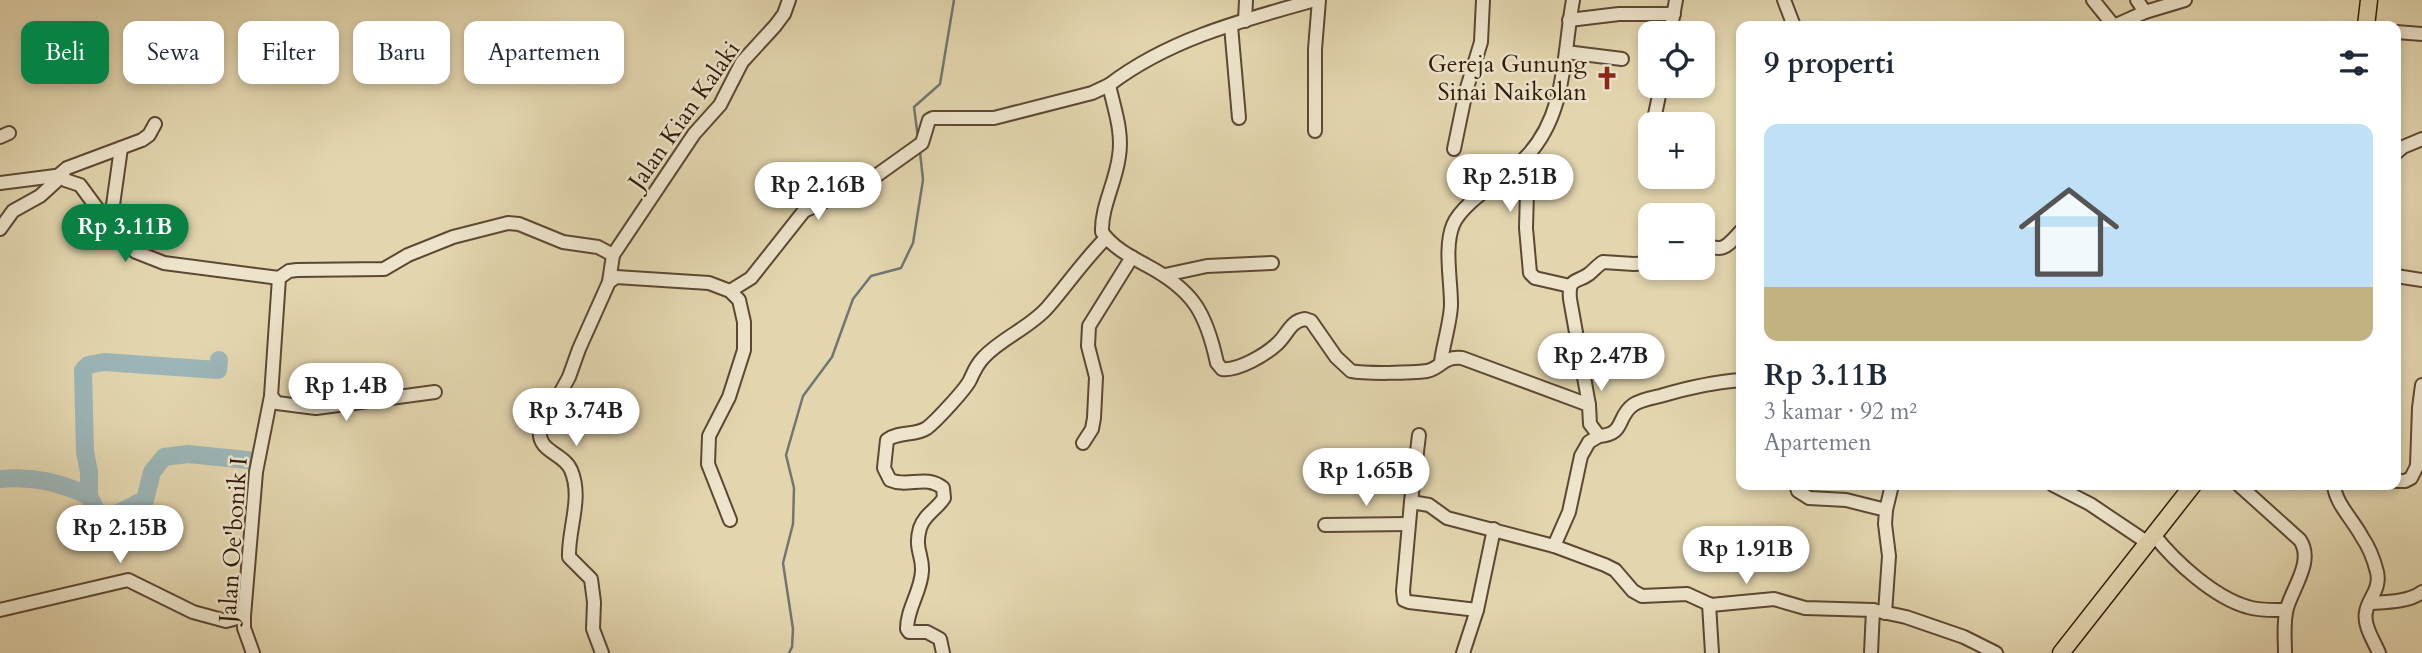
<!DOCTYPE html>
<html lang="id">
<meta charset="utf-8">
<style>
:root{--surface:#fff;--page:#f6f6f7;--text:#1f2937;--muted:#747a83;--accent:#0b8043}
body{margin:0;font-family:Cardo,serif;background:var(--page);color:var(--text);height:100vh;display:flex;flex-direction:column;font-size:26px;white-space:nowrap}
*{box-sizing:border-box;margin:0}
p{font-size:23px;color:var(--muted)}
.icon{flex:none;width:38px;height:38px;fill:none;stroke:currentColor;stroke-width:2;stroke-linecap:round;stroke-linejoin:round}
.map{position:relative;flex:1;overflow:hidden}
.sheet{position:absolute;left:1736px;top:21px;width:665px;height:469px;display:flex;flex-direction:column;background:var(--surface);border-radius:14px;box-shadow:0 4px 10px #0003}
.sheet>*{flex:none}
.guide{position:absolute;left:21px;top:21px;width:665px;height:63px;display:flex;gap:14px}
.controls{position:absolute;left:1638px;top:21px;display:grid;gap:14px}
.controls a{display:grid;place-items:center;width:77px;height:77px;border-radius:14px;background:var(--surface);box-shadow:0 4px 10px #0003;font-size:35px}
.price{position:absolute;translate:-50% -60px;padding:0 16px;border-radius:24px;background:#fff;color:#222;font-size:23px;line-height:46px;filter:drop-shadow(0 2px 4px #0008)}
.price::after{content:'';position:absolute;left:50%;top:42px;width:21px;height:16px;margin-left:-10px;background:inherit;clip-path:polygon(0 0,100% 0,50% 100%)}
.price.on{background:var(--accent);color:#fff}
ul{padding:0;list-style:none}
li{display:grid;align-content:center;gap:14px;height:371px;padding:0 28px}
li span{display:grid;place-items:center;height:217px;border-radius:14px;color:#555}
li>.icon{margin-inline-start:auto}
span .icon{width:126px;height:126px;fill:#fffc;stroke-width:1}
li b{font-size:30px}
h2{display:flex;justify-content:space-between;align-items:center;height:84px;padding:0 28px;font-size:30px}
.chip{padding:0 24px;border-radius:14px;background:var(--surface);box-shadow:0 4px 10px #0003;font-size:24px;line-height:63px}
.chip.on{background:var(--accent);color:#fff}
.map>svg:first-child{display:block}
.lines{fill:none;stroke-linecap:round;stroke-linejoin:round}
.stream{stroke:#707772;stroke-width:2.5}
.river{stroke:#9cb6b8;stroke-width:18}
.minor-casing{stroke:#5c4832;stroke-width:16}
.major-casing{stroke:#2f1908;stroke-width:19}
.minor{stroke:#ede4cb;stroke-width:12}
.major{stroke:#e3d6af;stroke-width:16}
.labels{text-anchor:middle;stroke-width:5;stroke-linejoin:round;paint-order:stroke}
.poi-label{font-size:24px;fill:#2f1908;stroke:#ede4cb;text-anchor:end}
.street-label{font-size:24px;fill:#2f1908;stroke:#ede4cb}
</style>
<div class="map">
<svg width="2422" height="653" viewBox="0 0 2422 653">
<rect width="100%" height="100%" fill="#e3d6af"/>
<filter id="stains"><feTurbulence type="fractalNoise" baseFrequency=".00286" numOctaves="4"/><feColorMatrix values="0 0 0 0 .2 0 0 0 0 .09 0 0 0 0 .02 0 0 0 .5 -.17"/></filter>
<radialGradient id="worn" r=".72"><stop offset=".6" stop-color="#630" stop-opacity="0"/><stop offset="1" stop-color="#630" stop-opacity=".3"/></radialGradient>
<g class="lines">
<!-- stream -->
<g class="stream">
<path d="M918,138l-4,-31 26,-23 14,-84"/>
<path d="M789,653l3,-6 1,-18 -10,-66 10,-39 1,-36 -8,-33 17,-59 29,-39 21,-58 18,-23 30,-8 12,-25 10,-63 -3,-28"/>
</g>
<!-- river -->
<g class="river">
<path d="M219,360l-1,10 -114,-8 -16,3 -5,5 2,82 4,20v24l9,18c17,5 31,-8 47,-14l7,-28 12,-15 24,-3 60,6"/>
<path d="M0,479c33,-3 59,3 89,17"/>
</g>
<!-- minor casing -->
<g class="minor-casing">
<g id="minor">
<path d="M1315,0c-72,20 -146,39 -206,85 5,23 14,47 10,71 -3,26 -18,51 -17,76 10,15 29,25 44,33 47,25 60,47 71,98l5,6c16,2 43,-14 55,-25 11,-10 13,-23 28,-25l6,2 25,36 15,14c14,3 62,2 76,0 14,-3 16,-15 35,-13l127,47 1,19 9,12c27,-2 17,-19 34,-31 7,-5 18,-7 27,-9 27,-8 53,-14 81,-16"/>
<path d="M1784,0l10,26"/>
<path d="M2093,0l21,26"/>
<path d="M2137,0l8,12"/>
<path d="M1569,20l50,-6h55"/>
<path d="M1245,21l1,-21"/>
<path d="M1231,26l8,92"/>
<path d="M2114,26l31,-14 40,-12"/>
<path d="M2396,32l26,2"/>
<path d="M1670,33l6,-33"/>
<path d="M1566,52l56,7"/>
<path d="M1653,124l8,-38"/>
<path d="M1315,131v-82l4,-49"/>
<path d="M0,137l9,-4"/>
<path d="M1454,149l12,-58 15,-49 2,-42"/>
<path d="M1647,153l3,-16"/>
<path d="M2396,153l7,-6 19,-8"/>
<path d="M1528,155l-2,73 4,45 5,5 35,8"/>
<path d="M0,183l63,-8 2,5 15,5 39,53 17,14 28,11 115,15"/>
<path d="M105,221l8,-16 8,-57"/>
<path d="M0,229l13,-18 27,-15 23,-21 -3,-1 7,-6 75,-28 7,-5 6,-11"/>
<path d="M1703,243c20,11 24,3 38,-12"/>
<path d="M1165,275l42,-9 65,-3"/>
<path d="M2396,276l26,4"/>
<path d="M609,282l7,-5 93,6 21,8 9,9 5,22v28l-15,47 -20,39 -1,28 22,56"/>
<path d="M730,291l21,-13 53,-67 69,-33 49,-35 7,-23 4,-2h61l98,-25 17,-8"/>
<path d="M1441,362c2,-17 10,-42 10,-58 0,-24 -7,-57 2,-79 9,-23 56,-50 74,-69 40,-43 36,-102 46,-156"/>
<path d="M271,396l6,7 39,5 119,-16"/>
<path d="M1589,405l-19,-106c-2,-22 7,-16 19,-25 5,-4 9,-9 14,-12l31,2 16,-1"/>
<path d="M1083,443l9,-14 2,-11 2,-41 -8,-31 1,-20 43,-69"/>
<path d="M2396,481h9l6,-3 6,-12 2,-58 3,-23"/>
<path d="M1796,485l2,6 11,7 37,2 40,10 -1,14 4,32 -4,57"/>
<path d="M2053,485l37,19 58,39"/>
<path d="M2239,485l61,55c14,21 -7,47 -13,68 -4,14 -2,31 -2,45"/>
<path d="M2334,485c1,18 20,36 28,52 7,10 12,23 15,35 4,18 -9,26 -11,40 -3,13 8,29 13,41"/>
<path d="M1411,502l8,-67"/>
<path d="M1886,510l6,-25"/>
<path d="M1325,525l83,-1"/>
<path d="M2154,535c21,27 61,63 94,72 12,4 26,3 38,3"/>
<path d="M1554,546l15,-34 12,-56 8,-14 10,-6"/>
<path d="M2370,603c16,-1 39,-1 52,-11"/>
<path d="M1709,604l3,49"/>
<path d="M0,610l128,-30 65,32 33,9 18,-5"/>
<path d="M1477,610l-68,-8 -5,-2 -1,-9 8,-89 18,3 18,13 107,28 51,19 10,5 18,21 9,5 45,-2 24,11 63,-6 31,9 68,2 33,7 58,20 32,16"/>
<path d="M253,653l-9,-25v-12l12,-144 15,-76 8,-118 10,-7 8,-1 87,-1 24,-14 45,-18 55,-14 11,1 44,18 35,5 15,8"/>
<path d="M602,653l-9,-24 1,-27 -3,-23 -22,-22c-1,-28 14,-59 2,-87 -7,-17 -34,-18 -31,-40l29,-53 10,-28 30,-67 4,-27 81,-121 26,-29 22,-43 33,-36 9,-12 5,-14"/>
<path d="M943,653l-3,-14 -13,-7h-18l-2,-3c0,-21 14,-37 15,-58 1,-16 -8,-22 -2,-43 4,-13 17,-19 24,-30l-1,-10c-17,-14 -35,0 -53,-8l-6,-12 3,-28c12,-9 28,-4 40,-12 9,-7 38,-38 43,-48 4,-9 7,-16 14,-23 18,-19 45,-29 63,-49 20,-23 37,-48 59,-70"/>
<path d="M1463,653l14,-43 17,-81"/>
<path d="M1871,653l2,-43"/>
</g>
</g>
<!-- major casing -->
<g class="major-casing">
<g id="major">
<path d="M2366,26l3,-26"/>
<path d="M2061,653l132,-168"/>
</g>
</g>
<!-- minor -->
<use href="#minor" class="minor"/>
<!-- major -->
<use href="#major" class="major"/>
</g>
<!-- icons -->
<defs>
<g id="church-bare" transform="scale(1.89)"><path d="M-1.2-6h2.4v3.5h3.3v2.4h-3.3V6h-2.4V-.1h-3.3v-2.4h3.3Z" fill="#8f2418" stroke="#ede4cb" stroke-width="2.5" paint-order="stroke"/></g>
</defs>
<g fill-rule="evenodd">
<use href="#church-bare" x="1607" y="78"/>
</g>
<g class="labels">
<!-- poi labels -->
<g class="poi-label">
<text x="1587" y="72">Gereja Gunung<tspan x="1587" dy="28">Sinai Naikolan</tspan></text>
</g>
<!-- street labels -->
<g class="street-label">
<text transform="translate(684 115) rotate(-55)" y="8">Jalan Kian Kalaki</text>
<text transform="translate(233 540) rotate(-86)" y="8">Jalan Oe'bonik I</text>
</g>
</g>
<rect width="100%" height="100%" filter="url(#stains)"/>
<rect width="100%" height="100%" fill="url(#worn)"/>
</svg>
<div class="controls">
<a><svg class="icon" aria-label="locate" viewBox="0 0 24 24"><circle cx="12" cy="12" r="6"/><path d="M12 2v4M12 18v4M2 12h4M18 12h4"/></svg></a>
<a>+</a>
<a>−</a>
</div>
<b class="price" style="left:1510px;top:214px">Rp 2.51B</b>
<b class="price" style="left:818px;top:222px">Rp 2.16B</b>
<b class="price on" style="left:125px;top:264px">Rp 3.11B</b>
<b class="price" style="left:1601px;top:393px">Rp 2.47B</b>
<b class="price" style="left:346px;top:423px">Rp 1.4B</b>
<b class="price" style="left:576px;top:448px">Rp 3.74B</b>
<b class="price" style="left:1366px;top:508px">Rp 1.65B</b>
<b class="price" style="left:120px;top:565px">Rp 2.15B</b>
<b class="price" style="left:1746px;top:586px">Rp 1.91B</b>
<div class="guide">
<a class="chip on">Beli</a>
<a class="chip">Sewa</a>
<a class="chip">Filter</a>
<a class="chip">Baru</a>
<a class="chip">Apartemen</a>
</div>
<section class="sheet">
<h2>9 properti<svg class="icon" aria-label="filters" viewBox="0 0 24 24"><path d="M4 7h16M4 17h16"/><circle cx="9" cy="7" r="2"/><circle cx="15" cy="17" r="2"/></svg></h2>
<ul>
<li><span style="background:linear-gradient(#bfe0f5 75%,#c2b280 0)"><svg class="icon" aria-label="home" viewBox="0 0 24 24"><path d="M3 11l9-7 9 7M6 9v11h12V9"/></svg></span><div><b>Rp 3.11B</b><p>3 kamar · 92 m²</p><p>Apartemen</p></div></li>
</ul>
</section>
</div>
